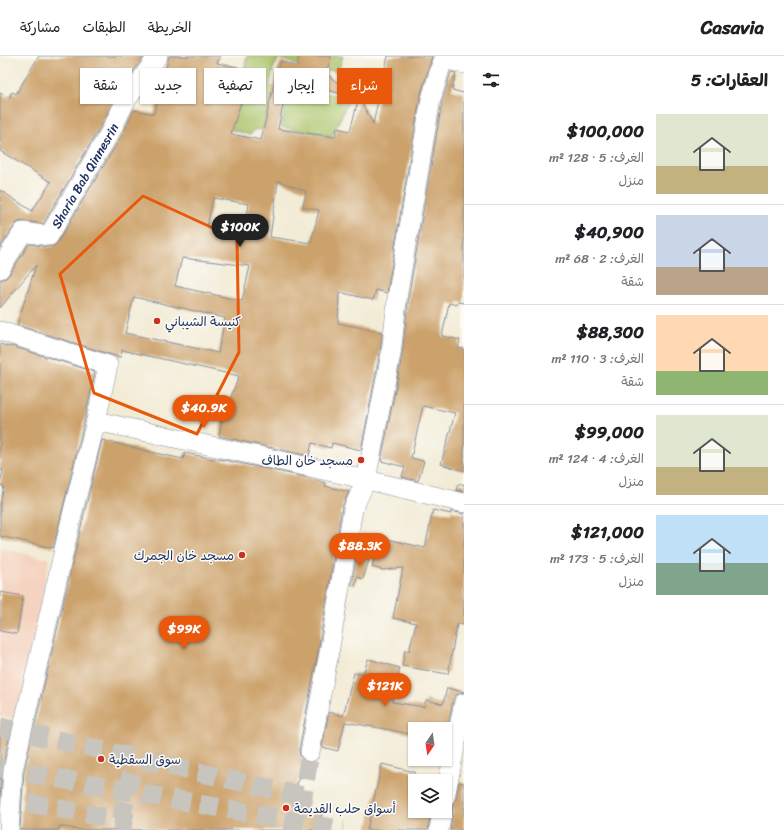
<!DOCTYPE html>
<html lang="ar">
<meta charset="utf-8">
<style>
:root{--surface:#fff;--page:#f2f2f2;--text:#202124;--muted:#757577;--line:#e0e0e0;--accent:#ea580c}
body{margin:0;font-family:Sriracha,"Playpen Sans Arabic",sans-serif;background:var(--page);color:var(--text);direction:rtl;height:100vh;display:flex;flex-direction:column;font-size:15px;white-space:nowrap}
*{box-sizing:border-box;margin:0}
p{font-size:13px;color:var(--muted)}
.icon{flex:none;width:22px;height:22px;fill:none;stroke:currentColor;stroke-width:2;stroke-linecap:round;stroke-linejoin:round}
.map{position:relative;flex:1;overflow:hidden;direction:ltr}
.side{display:flex;flex-direction:column;background:var(--surface);width:320px}
.side>*{flex:none}
.hud{position:absolute;left:12px;top:12px;width:380px;height:36px;direction:rtl;display:flex;gap:8px}
.needle{width:26px;rotate:193deg}
.fabs{position:absolute;left:408px;top:666px;display:grid;gap:8px}
.fabs a{display:grid;place-items:center;width:44px;height:44px;border-radius:0px;background:var(--surface);box-shadow:0 1px 3px #0004;font-size:20px}
.price{position:absolute;translate:-50% -34px;padding:0 9px;border-radius:14px;background:var(--accent);color:#fff;font-size:13px;line-height:26px;filter:drop-shadow(0 1px 2px #0008)}
.price::after{content:'';position:absolute;left:50%;top:24px;width:12px;height:9px;margin-left:-6px;background:inherit;clip-path:polygon(0 0,100% 0,50% 100%)}
.price.on{background:#222;color:#fff}
ul{padding:0;list-style:none}
li{display:flex;align-items:center;gap:12px;height:100px;padding:0 16px}
li+li{border-top:1px solid var(--line)}
li span{display:grid;place-items:center;flex:none;width:112px;height:80px;border-radius:0px;color:#555}
li>.icon{margin-inline-start:auto}
span .icon{width:48px;height:48px;fill:#fffc;stroke-width:1}
li b{font-size:17px}
h2{display:flex;justify-content:space-between;align-items:center;height:48px;padding:0 16px;font-size:17px}
.chip{padding:0 14px;border-radius:0px;background:var(--surface);box-shadow:0 1px 3px #0004;font-size:14px;line-height:36px}
.chip.on{background:var(--accent);color:#fff}
header{display:flex;align-items:center;gap:24px;box-sizing:border-box;height:56px;padding:0 20px;background:var(--surface);border-bottom:1px solid var(--line)}
header strong{font-size:19px}
nav{display:flex;gap:22px;margin-inline-start:auto;font-size:14px}
main{display:flex;flex:1;min-height:0}
.map>svg:first-child{display:block}
.built{fill:#f4d3c0}
.green{fill:#aac368;stroke:#627963}
.building{fill:#cca26c;fill-rule:evenodd}
.lines{fill:none;stroke-linecap:round;stroke-linejoin:round}
.street-tunnel{stroke:#c7c5bd;stroke-width:19;stroke-dasharray:19 10;stroke-linecap:butt}
.street-casing{stroke:#868d9a;stroke-width:20}
.street{stroke:#fff;stroke-width:19}
.marked{fill:none;stroke:#e8590c;stroke-width:3;stroke-linejoin:round}
.poi-dot{fill:#c8321e;stroke:#fdfcf7;stroke-width:1.5}
.labels{text-anchor:middle;stroke-width:3;stroke-linejoin:round;paint-order:stroke}
.street-label{font-size:13px;fill:#1b2f5e;stroke:#fdfcf7}
.poi-label{font-size:13px;fill:#1b2f5e;stroke:#fdfcf7;text-anchor:start}
</style>
<header>
<strong>Casavia</strong>
<nav><a>الخريطة</a><a>الطبقات</a><a>مشاركة</a></nav>
</header>
<main>
<section class="side">
<h2>العقارات: 5<svg class="icon" aria-label="filters" viewBox="0 0 24 24"><path d="M4 7h16M4 17h16"/><circle cx="9" cy="7" r="2"/><circle cx="15" cy="17" r="2"/></svg></h2>
<ul>
<li><span style="background:linear-gradient(#dfe7d0 65%,#c2b280 0)"><svg class="icon" aria-label="home" viewBox="0 0 24 24"><path d="M3 11l9-7 9 7M6 9v11h12V9"/></svg></span><div><b>$100,000</b><p>الغرف: 5 · 128 m²</p><p>منزل</p></div></li>
<li><span style="background:linear-gradient(#c9d6e8 65%,#b9a48a 0)"><svg class="icon" aria-label="home" viewBox="0 0 24 24"><path d="M3 11l9-7 9 7M6 9v11h12V9"/></svg></span><div><b>$40,900</b><p>الغرف: 2 · 68 m²</p><p>شقة</p></div></li>
<li><span style="background:linear-gradient(#ffd9b3 70%,#8fb573 0)"><svg class="icon" aria-label="home" viewBox="0 0 24 24"><path d="M3 11l9-7 9 7M6 9v11h12V9"/></svg></span><div><b>$88,300</b><p>الغرف: 3 · 110 m²</p><p>شقة</p></div></li>
<li><span style="background:linear-gradient(#dfe7d0 65%,#c2b280 0)"><svg class="icon" aria-label="home" viewBox="0 0 24 24"><path d="M3 11l9-7 9 7M6 9v11h12V9"/></svg></span><div><b>$99,000</b><p>الغرف: 4 · 124 m²</p><p>منزل</p></div></li>
<li><span style="background:linear-gradient(#bfe0f5 60%,#7fa58c 0)"><svg class="icon" aria-label="home" viewBox="0 0 24 24"><path d="M3 11l9-7 9 7M6 9v11h12V9"/></svg></span><div><b>$121,000</b><p>الغرف: 5 · 173 m²</p><p>منزل</p></div></li>
</ul>
</section>
<div class="map">
<svg width="464" height="774" viewBox="0 0 464 774">
<rect width="100%" height="100%" fill="#fdfcf7"/>
<filter id="ink" filterUnits="userSpaceOnUse"><feTurbulence type="fractalNoise" baseFrequency=".025" numOctaves="2"/><feDisplacementMap in="SourceGraphic" scale="8" xChannelSelector="R" yChannelSelector="G"/><feConvolveMatrix kernelMatrix="1 2 1 2 8 2 1 2 1" color-interpolation-filters="sRGB"/></filter>
<filter id="wash" filterUnits="userSpaceOnUse"><feTurbulence type="fractalNoise" baseFrequency=".012" numOctaves="4" result="noise"/><feDisplacementMap in="SourceGraphic" scale="16" xChannelSelector="R" yChannelSelector="G"/><feGaussianBlur stdDeviation="0.9" result="paint"/><feColorMatrix in="noise" values="0 0 0 0 0 0 0 0 0 0 0 0 0 0 0 0 0 1.4 0 .05"/><feComposite in="paint" operator="in"/></filter>
<g filter="url(#wash)">
<rect width="100%" height="100%" fill="#f2ebd5"/>
<!-- built -->
<path class="built" d="M0,492l49,11 -30,160 -19,-3z"/>
<!-- green -->
<g class="green">
<path d="M247,0h96l-5,15 -33,-3 -26,-10 -6,11 -3,17 3,1 -10,43 -8,-1 -5,6 -21,-6 6,-20h4l6,-16 13,1 1,-9 -17,-3z"/>
<path d="M306,31l43,13 -17,36 -51,-9 6,-32 14,4z"/>
</g>
<g id="blocks">
<!-- building -->
<g class="building">
<path d="M39,0h105l-28,40 -14,28 -59,100 -18,-3 -7,1 -4,4 -14,22v-58l32,21 19,-29 -51,-31v-58l9,5 3,-6 4,2z"/>
<path d="M169,0h51l-3,7 21,4 -3,15 12,1 -16,51 30,6 16,-70 4,-9 16,6 2,-11h32l-5,18 31,23 -54,-12 -2,10 -15,-5 -8,39 57,8 2,-9 13,3 9,-34 14,27 15,-68h44l-12,41 -33,196 -11,-3 -3,10 -34,-8 -1,31 44,9 -2,20 -19,98 -29,-7 -1,5 -19,-5 -3,13 -90,-20 3,-16 17,-44 -117,-26 -1,7 -9,-2 -95,-30 19,-60 -36,43v-28l6,-2 3,-3 20,-31 19,3 6,-1 4,-4 64,-107 12,-25 20,4zM278,125l28,10 -3,16 16,3 -8,33 -41,-6zM213,142l36,6 -5,28 -37,-5zM182,202l68,8 -8,35 -67,-15zM134,241l91,21 -7,35 -93,-20z"/>
<path d="M451,16l5,1 -4,17 12,3v210l-6,-1 -1,3 -8,-2 -7,33 18,4 -2,8 6,1v122l-23,-7 14,-51 -32,-7 -12,52 13,3 -6,20 -16,-4 3,-10 -24,-6 21,-105 7,-62 33,-192z"/>
<path d="M0,288l10,3 1,-1 84,26 -10,46 -32,130 -53,-12v-31l4,-19 -4,-1 3,-15h-3z"/>
<path d="M102,384l58,14 23,5 2,-6 29,6v-1l91,19 21,6 -1,3 24,6 -7,15 -24,144 -19,99 1,6 3,4 -9,37 15,3 -2,10 15,4 -4,16h-239l-19,-4 -1,4h-39l4,-58 61,-262z"/>
<path d="M458,428h6v8l-8,-2z"/>
<path d="M433,454l18,4v-3l13,3v111l-7,-1 -9,50 -46,-8 3,-16 4,1 7,-28 -23,-5 10,-50 -20,2 -11,-3 7,-30 46,11z"/>
<path d="M357,497l13,4 -7,22 -6,-2 -2,9 -3,-1z"/>
<path d="M0,536l23,4 -6,38 -17,-3z"/>
<path d="M368,603l32,9 -8,34 32,5 2,-7 17,4 4,-16 17,4 -8,3 -3,5 -8,41v-12h-30v6l-24,-5 -46,-8 -7,29 -16,-4 7,-35 14,4 11,-43 6,1 1,-2h3z"/>
<path d="M0,677l10,2 -8,33 -2,32z"/>
<path d="M382,708l33,8v39h16l-3,19h-61z"/>
<path d="M459,726l5,1v47h-14l3,-17 -1,-8 4,-6z"/>
</g>
</g>
</g>
<g filter="url(#ink)">
<use href="#blocks" fill-opacity="0" stroke="#868d9a" stroke-width="1"/>
<g class="lines">
<!-- street-tunnel -->
<g class="street-tunnel">
<path d="M0,671l303,69"/>
<path d="M0,712l343,62"/>
<path d="M0,742l141,26"/>
<path d="M301,752l9,-56"/>
<path d="M121,764l6,-29 9,-33"/>
</g>
<!-- street casing -->
<g class="street-casing">
<g id="street">
<path d="M443,2l21,6"/>
<path id="s1" d="M0,213l23,-37 26,4 63,-107 13,-27 33,-46"/>
<path d="M0,275l108,34 -12,56 250,54 118,28"/>
<path d="M310,696l19,-99 24,-144 13,-29 25,-126 7,-62 33,-193 13,-43"/>
<path d="M445,741l19,-94"/>
<path d="M9,774l4,-60 61,-263 22,-86"/>
<path d="M439,774l3,-19"/>
</g>
</g>
<!-- street -->
<use href="#street" class="street"/>
</g>
</g>
<!-- marked area -->
<path class="marked" d="M143,140l94,43 2,113 -42,82 -103,-41 -34,-119z"/>
<!-- markers -->
<g class="poi-dot">
<circle cx="157" cy="265" r="4"/>
<circle cx="361" cy="404" r="4"/>
<circle cx="242" cy="499" r="4"/>
<circle cx="101" cy="703" r="4"/>
<circle cx="286" cy="752" r="4"/>
</g>
<g class="labels">
<!-- street labels -->
<g class="street-label">
<text dy="5" stroke="none"><textPath href="#s1" startOffset="140">Sharia Bab Qinnesrin</textPath></text>
</g>
<!-- poi labels -->
<g class="poi-label">
<text x="165" y="270">كنيسة الشيباني</text>
<text x="353" y="409" text-anchor="end">مسجد خان الطاف</text>
<text x="234" y="504" text-anchor="end">مسجد خان الجمرك</text>
<text x="109" y="708">سوق السقطية</text>
<text x="294" y="757">أسواق حلب القديمة</text>
</g>
</g>
</svg>
<div class="fabs">
<a><svg class="needle" viewBox="-14 -14 28 28"><path d="M0-13l5 13h-10z" fill="#e53935"/><path d="M0 13l5-13h-10z" fill="#757577"/></svg></a>
<a><svg class="icon" aria-label="layers" viewBox="0 0 24 24"><path d="M12 4l9 5-9 5-9-5zM3 14l9 5 9-5"/></svg></a>
</div>
<b class="price on" style="left:240px;top:192px">$100K</b>
<b class="price" style="left:204px;top:373px">$40.9K</b>
<b class="price" style="left:360px;top:511px">$88.3K</b>
<b class="price" style="left:184px;top:594px">$99K</b>
<b class="price" style="left:385px;top:651px">$121K</b>
<div class="hud">
<a class="chip on">شراء</a>
<a class="chip">إيجار</a>
<a class="chip">تصفية</a>
<a class="chip">جديد</a>
<a class="chip">شقة</a>
</div>
</div>
</main>
